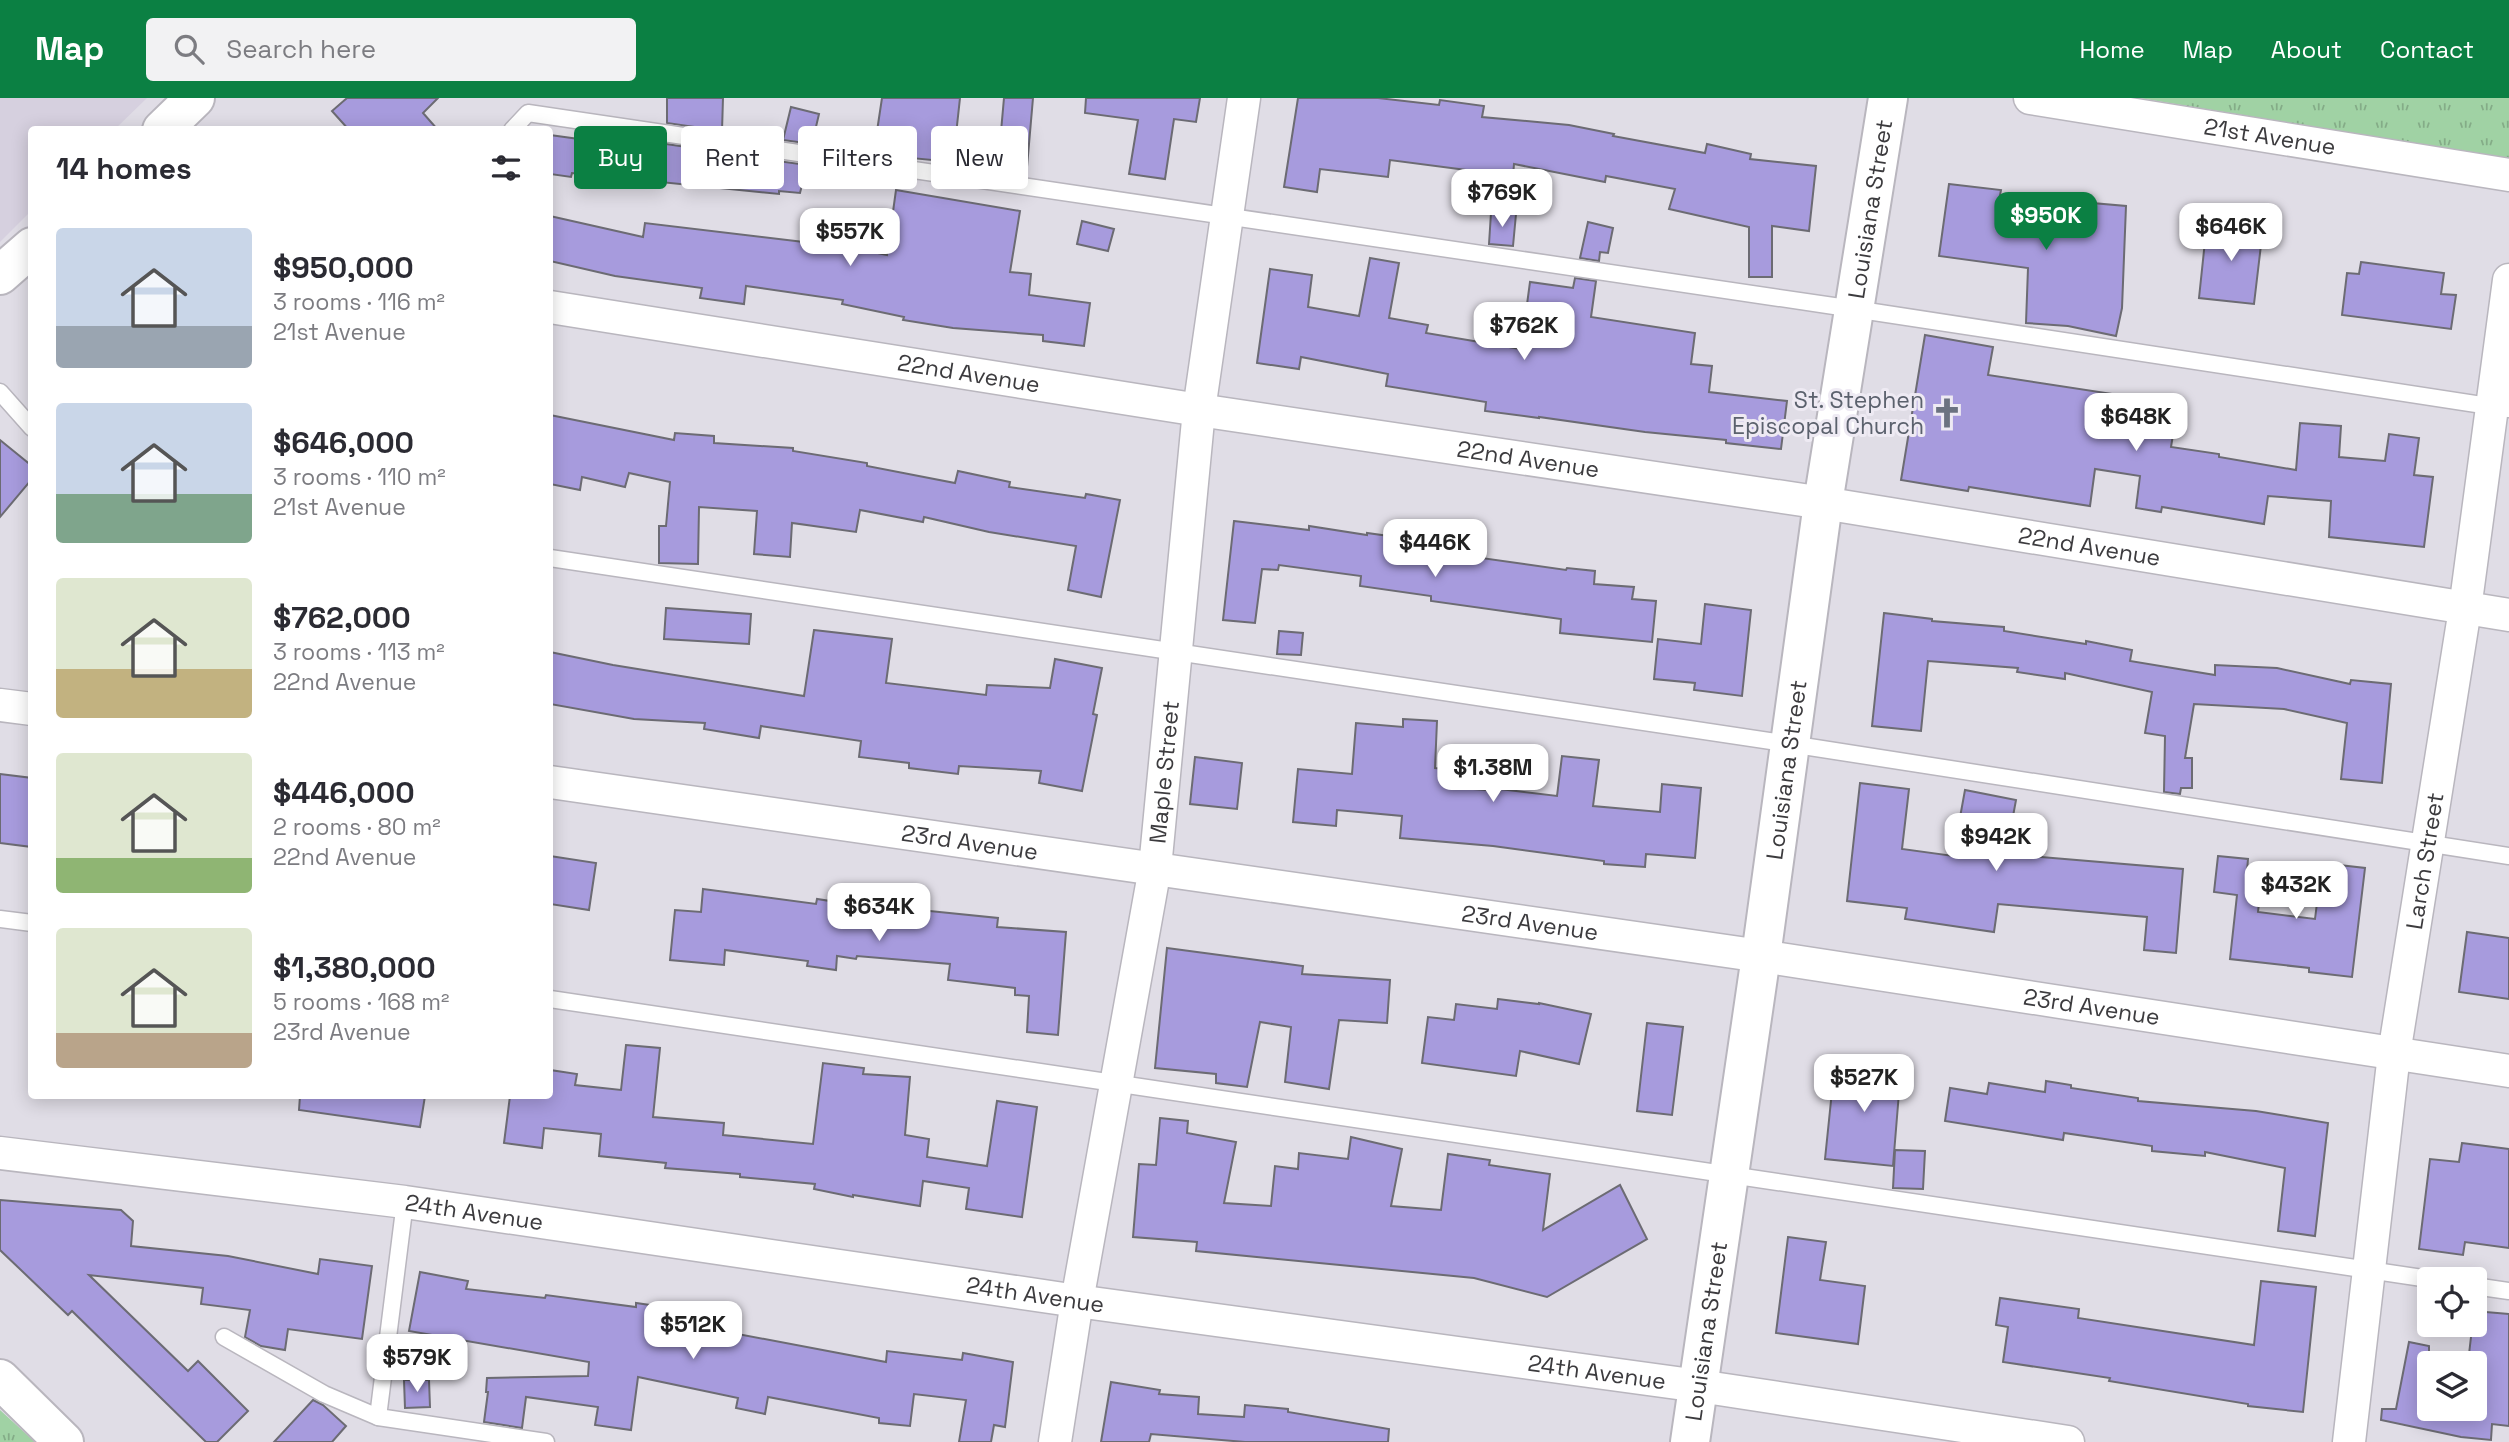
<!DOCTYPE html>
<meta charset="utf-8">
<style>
:root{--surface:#fff;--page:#f2f2f3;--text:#2b2b33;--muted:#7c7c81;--accent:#0b8043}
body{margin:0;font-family:"Space Grotesk",sans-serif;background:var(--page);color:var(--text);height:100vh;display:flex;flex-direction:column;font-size:26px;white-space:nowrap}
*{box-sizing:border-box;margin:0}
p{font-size:23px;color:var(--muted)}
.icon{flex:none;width:38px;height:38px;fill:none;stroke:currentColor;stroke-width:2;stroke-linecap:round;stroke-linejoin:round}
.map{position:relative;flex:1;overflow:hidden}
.sheet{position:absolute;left:28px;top:28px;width:525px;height:973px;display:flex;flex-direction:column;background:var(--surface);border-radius:7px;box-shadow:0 4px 18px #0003}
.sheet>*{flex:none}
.hud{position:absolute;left:574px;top:28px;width:665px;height:63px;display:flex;gap:14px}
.controls{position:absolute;left:2417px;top:1169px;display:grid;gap:14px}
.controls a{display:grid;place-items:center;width:70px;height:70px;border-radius:7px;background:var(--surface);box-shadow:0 4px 18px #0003;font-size:35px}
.price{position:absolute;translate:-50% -60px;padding:0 16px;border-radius:14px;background:#fff;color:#222;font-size:23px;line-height:46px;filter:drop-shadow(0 2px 4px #0008)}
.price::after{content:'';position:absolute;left:50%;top:42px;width:21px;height:16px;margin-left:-10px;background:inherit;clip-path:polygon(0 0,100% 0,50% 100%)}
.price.selected{background:var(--accent);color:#fff}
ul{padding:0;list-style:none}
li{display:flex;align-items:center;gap:21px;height:175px;padding:0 28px}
li span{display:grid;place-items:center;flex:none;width:196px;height:140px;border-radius:7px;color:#555}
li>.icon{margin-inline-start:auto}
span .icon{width:84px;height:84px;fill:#fffc;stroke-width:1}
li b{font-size:30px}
h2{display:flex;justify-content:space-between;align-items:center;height:84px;padding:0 28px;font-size:30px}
.pill{padding:0 24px;border-radius:7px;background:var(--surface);box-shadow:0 4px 18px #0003;font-size:24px;line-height:63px}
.pill.selected{background:var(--accent);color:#fff}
header{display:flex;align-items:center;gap:42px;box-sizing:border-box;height:98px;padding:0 35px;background:var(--accent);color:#fff}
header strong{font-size:33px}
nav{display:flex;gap:38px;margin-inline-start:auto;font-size:24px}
.search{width:490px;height:63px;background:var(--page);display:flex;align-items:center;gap:18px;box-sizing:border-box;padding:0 24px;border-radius:7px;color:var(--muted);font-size:26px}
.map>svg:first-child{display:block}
.built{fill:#d6d0df}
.grass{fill:url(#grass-tufts)}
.building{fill:#a79bdd;stroke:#6c6b73;stroke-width:2}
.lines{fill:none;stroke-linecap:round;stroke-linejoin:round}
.service-casing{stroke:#b9b6be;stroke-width:19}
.minor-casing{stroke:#b9b6be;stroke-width:35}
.tertiary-casing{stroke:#b9b6be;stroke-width:42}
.service{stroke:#fff;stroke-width:16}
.minor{stroke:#fff;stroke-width:32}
.tertiary{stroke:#fff;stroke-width:38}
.labels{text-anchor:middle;stroke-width:6;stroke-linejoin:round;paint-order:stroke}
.street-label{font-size:23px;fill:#3c3b3e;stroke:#eeeaf3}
.worship-label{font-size:23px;fill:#5b616d;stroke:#eeeaf3;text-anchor:end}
</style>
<header>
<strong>Map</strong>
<div class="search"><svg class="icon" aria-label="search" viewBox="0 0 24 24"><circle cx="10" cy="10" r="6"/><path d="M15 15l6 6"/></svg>Search here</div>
<nav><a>Home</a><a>Map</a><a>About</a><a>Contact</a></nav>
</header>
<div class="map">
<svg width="2509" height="1344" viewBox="0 0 2509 1344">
<defs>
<pattern id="grass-tufts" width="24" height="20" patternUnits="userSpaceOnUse" patternTransform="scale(1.75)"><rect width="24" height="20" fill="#a0d2a4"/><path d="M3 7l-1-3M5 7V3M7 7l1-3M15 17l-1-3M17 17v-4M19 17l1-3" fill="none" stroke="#84ac87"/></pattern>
</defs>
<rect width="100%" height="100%" fill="#e0dde6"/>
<!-- built -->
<path class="built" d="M0,0h147l-32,31 -83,1 -1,81 -31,31z"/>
<!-- grass -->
<g class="grass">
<path d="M2139,0h370v61z"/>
<path d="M0,1312l35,32h-35z"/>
</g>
<!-- building -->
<g class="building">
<path d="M347,0h91l-15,15 15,17h-89l-17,-19z"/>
<path d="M667,0h56l-1,33 -55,-8z"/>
<path d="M882,0h78l-7,64 -53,-5 1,-2 -27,-4z"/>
<path d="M1004,0h29l-6,69 -29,-2z"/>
<path d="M1086,0h114l-4,24 -22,-3 -9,60 -36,-5 9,-54 -53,-7z"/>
<path d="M1298,0h80l61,7 1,-5 44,6 -2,11 87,8 45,9 -1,2 92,17 2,-9 44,10 -1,5 66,7 -7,65 -37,-5v51h-23v-50l-80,-18 6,-20 -69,-13 -1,6 -91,-18 -1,12 -123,-16 -2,17 -68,-8 -3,23 -33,-5z"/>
<path d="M791,9l28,7 -7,30 -29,-4z"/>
<path d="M550,37l116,16v-7l55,8v12l55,5 2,-8 29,4 -7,28 -21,-2v3l-207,-21 -1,4 -21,-3z"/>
<path d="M1949,86l52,6 -1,5 126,11 -4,102 -6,28 -48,-10 -42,-3 2,-55 -89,-12z"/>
<path d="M896,92l124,21 -10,61 21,2 -2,21 61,8 -6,43 -41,-5v-6l-90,-7 -50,-8 1,-3 -62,-13 1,-4 -97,-14 -2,18 -44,-6 2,-10 -87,-12 -65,-15v-45l93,21 2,-14 209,25 33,7z"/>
<path d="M1491,115l25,1 -3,32 -24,-2z"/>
<path d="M1082,123l32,8 -6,22 -31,-7z"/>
<path d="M1588,124l25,6 -5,25 -8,-1 -1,9 -19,-3z"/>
<path d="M2207,124l56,6 -9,76 -55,-6z"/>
<path d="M1370,160l29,5 -10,55 39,7 -2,8 95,16 9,-67 43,6 2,-10 21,3 -5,36 104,16 -4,31 21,2 -3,26 78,9 -6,48 -55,-6v-3l-81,-8 -106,-15v1l-54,-7 1,-9 -100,-16 2,-12 -87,-17 -2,12 -42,-6 13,-94 42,6 -4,32 51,9z"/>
<path d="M2361,164l83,11 -3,21 15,1 -5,34 -109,-14 5,-42 12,1z"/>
<path d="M1925,237l68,12 -5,28 190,29 -7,43 48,7v3l77,13 4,-47 41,3 -2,31 46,4 4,-27 30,4 -5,37 19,2 -9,70 -95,-10 2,-36 -63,-5 -4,28 -102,-17 -1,5 -25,-4 4,-32 -45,-7 -5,37 -121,-19 -1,4 -67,-11z"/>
<path d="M550,317l124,25 1,-7 39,3v7l79,5v3l74,12v3l88,17 3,-12 52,11 -1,5 76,11 1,-4 34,6 -19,97 -33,-7 8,-44 -87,-14 -65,-15 -1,5 -63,-12 -4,22 -64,-9 -2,34 -36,-3 3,-43 -58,-4 -1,57 -39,-1v-37h7l4,-44 -41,-9 -4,14 -43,-10 -2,13 -30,-6z"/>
<path d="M0,342l32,26v13l-32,38z"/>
<path d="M1234,423l75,9v-4l58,9v-2l51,7 -1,9 149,21 1,-2 28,3 -1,13 40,3 -2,12 24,2 -4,41 -92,-9 1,-14 -130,-18v-5l-71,-10 1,-10 -82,-11 -1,5 -16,-1 -7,54 -32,-3z"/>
<path d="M1705,506l46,6 -9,86 -48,-6 1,-7 -41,-4 4,-40 43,5z"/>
<path d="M666,510l85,6 -2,30 -85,-5z"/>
<path d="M1884,515l48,6v2l72,6v4l82,13v-3l46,9 -2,11 85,14v-10l62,3 73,16 1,-4 40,4 -9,99 -41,-4 6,-56 -63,-14 -90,-5 -9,54h7v30h-11l-1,6 -16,-2 1,-56 -20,-3 7,-41 -87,-19v6l-48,-7 1,-4 -90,-7 -7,70 -49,-5z"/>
<path d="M814,532l78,9 -6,44 100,12 1,-10 63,3 5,-29 47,9 -9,46 4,1 -15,76 -43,-8 2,-12 -82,-5 -1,8 -49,-6v-5l-50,-6 2,-16 -100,-15 -2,12 -55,-9 1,-6 -71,-4 -84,-15v-52l63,13 191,31z"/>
<path d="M1279,533l24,2 -2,22 -24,-1z"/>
<path d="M1403,621l34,2 -2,47 13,1 -2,18 54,4v-2l57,7 5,-40 37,4 -6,46 67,6 2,-28 39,4 -6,70 -49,-4 -1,13 -41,-3v-3l-111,-15 -93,-8 2,-22 -65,-6 -1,16 -43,-4 5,-53 54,5 4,-51 47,4z"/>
<path d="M1195,659l47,6 -5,46 -47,-5z"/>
<path d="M0,676l32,4v69l-32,-4z"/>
<path d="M1860,685l49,6 -7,60 51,7 12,-66 51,10 -10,54 177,15 -7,84 -32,-3 3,-33 -149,-13 -4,28 -89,-13 2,-11 -60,-7z"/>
<path d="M550,758l46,7 -7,47 -39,-6z"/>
<path d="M2218,758l30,3 -2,25 15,2 -3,26 57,7 7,-56 43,5 -13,109 -43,-5v-4l-79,-9 7,-64 -23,-3z"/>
<path d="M703,791l113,15 1,-5 64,10v-3l117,12 -1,9 69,5 -8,103 -31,-3 2,-36 -14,-1v-7l-67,-8 2,-16 -93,-8 -1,3 -19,-3 -1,14 -29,-4 1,-5 -83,-11 -1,15 -54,-5 5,-50 26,2z"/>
<path d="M2467,834l42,6v61l-50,-7z"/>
<path d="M1167,850l136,18 -1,8 88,6 -3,43 -48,-3 -10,69 -44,-7 6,-55 -31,-5 -13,65 -31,-4v-9l-61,-6z"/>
<path d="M1498,901l41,5v-1l52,11 -12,50 -59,-13 -4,25 -94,-13 6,-46 26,3 2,-16 41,5z"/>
<path d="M1647,925l36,4 -11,88 -35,-4z"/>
<path d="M626,947l34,3 -7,69 71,6 -1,12 90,9 10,-81 41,5 -1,6 47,3 -5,58 24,4 -2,18 60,9 10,-65 40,6 -15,110 -56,-8 3,-21 -46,-7 -3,25 -67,-11v2l-39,-8 1,-5 -75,-7v-3l-75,-6 1,-5 -67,-7 2,-22 -57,-6 -2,20 -38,-5 6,-47h40v-26l27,4 -2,11 46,5z"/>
<path d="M1835,964l66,6 -8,98 -68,-7z"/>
<path d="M2046,983l25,4v3l67,10v3l118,10 72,12 -13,113 -37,-5 7,-63 -80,-16v4l-53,-5v-5l-88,-13 -1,7 -118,-19 5,-33 37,6 2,-11 56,9z"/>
<path d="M300,998h125l-5,31 -121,-17z"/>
<path d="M1160,1020l28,3 -1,12 49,9 -12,61 47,3 4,-40 23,3 1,-16 49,6 3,-22 51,12 -11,57 50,4 7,-56 42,6 -1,5 61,9 -7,56 77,-45 27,54 -100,58 -73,-19 -278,-27 1,-9 -64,-5 6,-73 17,1z"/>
<path d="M2462,1045l47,6v99l-44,-6 -2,13 -44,-6 11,-90 29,3z"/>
<path d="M1895,1052l30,1 -2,38 -30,-1z"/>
<path d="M0,1102l121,10 12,11 -2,25 97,10 90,18 2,-15 52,7 -10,73 -74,-10 -3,21 -24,-4 -16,-9 5,-27 -49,-6 2,-16 -114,-13 99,96 10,-10 50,50 -31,31h-11l-134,-131 -4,4 -68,-65z"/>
<path d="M1788,1139l38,5 -6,38 45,6 -7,58 -82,-11z"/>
<path d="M420,1174l48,9 -2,8 79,9 1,-3 90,12v-4l35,5 -2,13 217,41 1,-11 75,9 1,-7 50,9 -8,65 -11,-2 -3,17h-32l7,-42 -52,-6 -4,32 -31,-3v-5l-111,-21 -3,17 -29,-6 2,-10 -100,-21 -7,53 -36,-5 3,-18 -72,-10 -4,31 -38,-6 4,-30h-2l1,-14 101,-2 1,-14 -180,-31z"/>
<path d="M2261,1183l55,6 -13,125 -55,-6v-2l-139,-23 1,-3 -107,-16 5,-35 -12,-2 4,-27 79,11 -1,9 176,27z"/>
<path d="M2474,1213l35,3v112l-17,-2 -1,16 -30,-3 -80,-17 1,-11h14l13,-67 20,4v63h45v-46h-6z"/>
<path d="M404,1282h25l1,27 -25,1z"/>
<path d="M1111,1284l49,8 -1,4 40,3 -1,17 46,3 1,-12 43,4v3l101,17 -1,13h-143l-94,-8 -2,8h-48z"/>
<path d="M313,1302l10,5 23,21 -14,16h-58z"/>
</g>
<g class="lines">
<!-- service casing -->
<g class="service-casing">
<g id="service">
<path d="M512,32l16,-17 1326,196 655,100"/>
<path d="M0,294l32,36"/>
<path d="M550,460l1240,186 719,112"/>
<path d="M0,821l32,4"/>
<path d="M550,901l1879,280"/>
<path d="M405,1104l-27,215 168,25"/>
<path d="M2474,1188l35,5"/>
<path d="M224,1239l100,57 54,23"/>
</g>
</g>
<!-- minor casing -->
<g class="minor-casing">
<g id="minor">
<path id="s1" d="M2030,0l479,77"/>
<path id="s2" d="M550,209l649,103 624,93 686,112"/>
<path d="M0,607l32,4"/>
<path id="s3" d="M550,684l1211,174 748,115"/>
<path id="s4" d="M0,1055l405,49 672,99 622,85 369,56"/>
<path id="s5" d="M1055,1344l22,-141 78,-433 44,-458 45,-312"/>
<path id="s6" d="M2349,1344l45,-388 71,-445 44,-329"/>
</g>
</g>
<!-- tertiary casing -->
<g class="tertiary-casing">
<g id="tertiary">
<path d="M162,32l33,-32"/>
<path d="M0,177l32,-28"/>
<path d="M0,1281l64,63"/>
<path id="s7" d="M1690,1344l71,-486 62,-453 65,-405"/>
</g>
</g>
<!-- service -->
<use href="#service" class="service"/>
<!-- minor -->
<use href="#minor" class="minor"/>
<!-- tertiary -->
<use href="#tertiary" class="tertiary"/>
</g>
<!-- icons -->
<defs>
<g id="church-bare" transform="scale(2.415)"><path d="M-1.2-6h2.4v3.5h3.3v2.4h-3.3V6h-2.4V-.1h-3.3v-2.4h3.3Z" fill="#6b7280" stroke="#eeeaf3" stroke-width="2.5" paint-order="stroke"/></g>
</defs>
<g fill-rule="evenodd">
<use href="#church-bare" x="1947" y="315"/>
</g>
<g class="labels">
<!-- street labels -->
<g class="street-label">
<text dy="8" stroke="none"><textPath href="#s1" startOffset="243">21st Avenue</textPath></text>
<text dy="8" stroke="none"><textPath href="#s7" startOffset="1246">Louisiana Street</textPath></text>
<text dy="8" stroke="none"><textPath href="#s2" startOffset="424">22nd Avenue</textPath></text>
<text dy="8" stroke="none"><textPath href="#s2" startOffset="990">22nd Avenue</textPath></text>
<text dy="8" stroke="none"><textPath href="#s2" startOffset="1558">22nd Avenue</textPath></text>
<text dy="8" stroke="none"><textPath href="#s7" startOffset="679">Louisiana Street</textPath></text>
<text dy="8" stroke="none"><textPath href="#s5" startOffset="679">Maple Street</textPath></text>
<text dy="8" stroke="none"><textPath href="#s3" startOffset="424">23rd Avenue</textPath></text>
<text dy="8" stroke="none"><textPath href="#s6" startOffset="586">Larch Street</textPath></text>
<text dy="8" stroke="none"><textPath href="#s3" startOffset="990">23rd Avenue</textPath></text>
<text dy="8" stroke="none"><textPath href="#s3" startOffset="1558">23rd Avenue</textPath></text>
<text dy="8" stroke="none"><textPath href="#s4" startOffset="478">24th Avenue</textPath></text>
<text dy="8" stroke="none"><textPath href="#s4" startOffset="1045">24th Avenue</textPath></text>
<text dy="8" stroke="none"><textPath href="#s7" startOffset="112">Louisiana Street</textPath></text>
<text dy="8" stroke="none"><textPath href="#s4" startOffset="1612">24th Avenue</textPath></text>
</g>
<!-- worship labels -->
<g class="worship-label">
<text x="1924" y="310">St. Stephen<tspan x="1924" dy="26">Episcopal Church</tspan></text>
</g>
</g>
</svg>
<div class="controls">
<a><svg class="icon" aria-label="locate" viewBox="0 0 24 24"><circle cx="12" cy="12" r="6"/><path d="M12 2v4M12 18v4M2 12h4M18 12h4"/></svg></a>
<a><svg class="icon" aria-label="layers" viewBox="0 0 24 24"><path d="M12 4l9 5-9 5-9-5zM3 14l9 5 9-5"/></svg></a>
</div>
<b class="price" style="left:1502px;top:131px">$769K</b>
<b class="price selected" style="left:2046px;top:154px">$950K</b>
<b class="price" style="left:2231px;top:165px">$646K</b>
<b class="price" style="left:850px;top:170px">$557K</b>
<b class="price" style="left:1524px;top:264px">$762K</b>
<b class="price" style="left:2136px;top:355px">$648K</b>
<b class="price" style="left:1435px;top:481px">$446K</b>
<b class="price" style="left:1493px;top:706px">$1.38M</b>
<b class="price" style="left:1996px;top:775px">$942K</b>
<b class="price" style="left:2296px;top:823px">$432K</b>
<b class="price" style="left:879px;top:845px">$634K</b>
<b class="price" style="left:1864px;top:1016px">$527K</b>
<b class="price" style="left:693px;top:1263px">$512K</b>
<b class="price" style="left:417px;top:1296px">$579K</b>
<div class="hud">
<a class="pill selected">Buy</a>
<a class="pill">Rent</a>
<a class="pill">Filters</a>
<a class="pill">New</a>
</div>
<section class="sheet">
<h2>14 homes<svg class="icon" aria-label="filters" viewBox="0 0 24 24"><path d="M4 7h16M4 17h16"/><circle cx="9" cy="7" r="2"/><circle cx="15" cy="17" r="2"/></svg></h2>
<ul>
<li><span style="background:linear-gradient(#c9d6e8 70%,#9aa5b1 0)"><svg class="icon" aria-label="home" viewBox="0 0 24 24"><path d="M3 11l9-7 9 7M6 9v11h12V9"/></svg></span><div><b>$950,000</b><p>3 rooms · 116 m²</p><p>21st Avenue</p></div></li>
<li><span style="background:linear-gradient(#c9d6e8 65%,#7fa58c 0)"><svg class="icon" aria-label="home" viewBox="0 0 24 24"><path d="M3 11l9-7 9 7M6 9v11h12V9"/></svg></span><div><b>$646,000</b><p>3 rooms · 110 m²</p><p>21st Avenue</p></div></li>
<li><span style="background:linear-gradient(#dfe7d0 65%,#c2b280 0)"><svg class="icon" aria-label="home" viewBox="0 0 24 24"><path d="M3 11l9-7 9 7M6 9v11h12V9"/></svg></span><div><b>$762,000</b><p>3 rooms · 113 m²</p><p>22nd Avenue</p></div></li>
<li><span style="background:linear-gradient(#dfe7d0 75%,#8fb573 0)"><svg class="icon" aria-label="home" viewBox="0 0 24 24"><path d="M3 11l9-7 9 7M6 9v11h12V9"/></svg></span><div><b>$446,000</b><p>2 rooms · 80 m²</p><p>22nd Avenue</p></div></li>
<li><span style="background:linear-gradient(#dfe7d0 75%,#b9a48a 0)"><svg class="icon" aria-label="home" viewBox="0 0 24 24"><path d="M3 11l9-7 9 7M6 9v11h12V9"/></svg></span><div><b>$1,380,000</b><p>5 rooms · 168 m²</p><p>23rd Avenue</p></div></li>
</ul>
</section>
</div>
